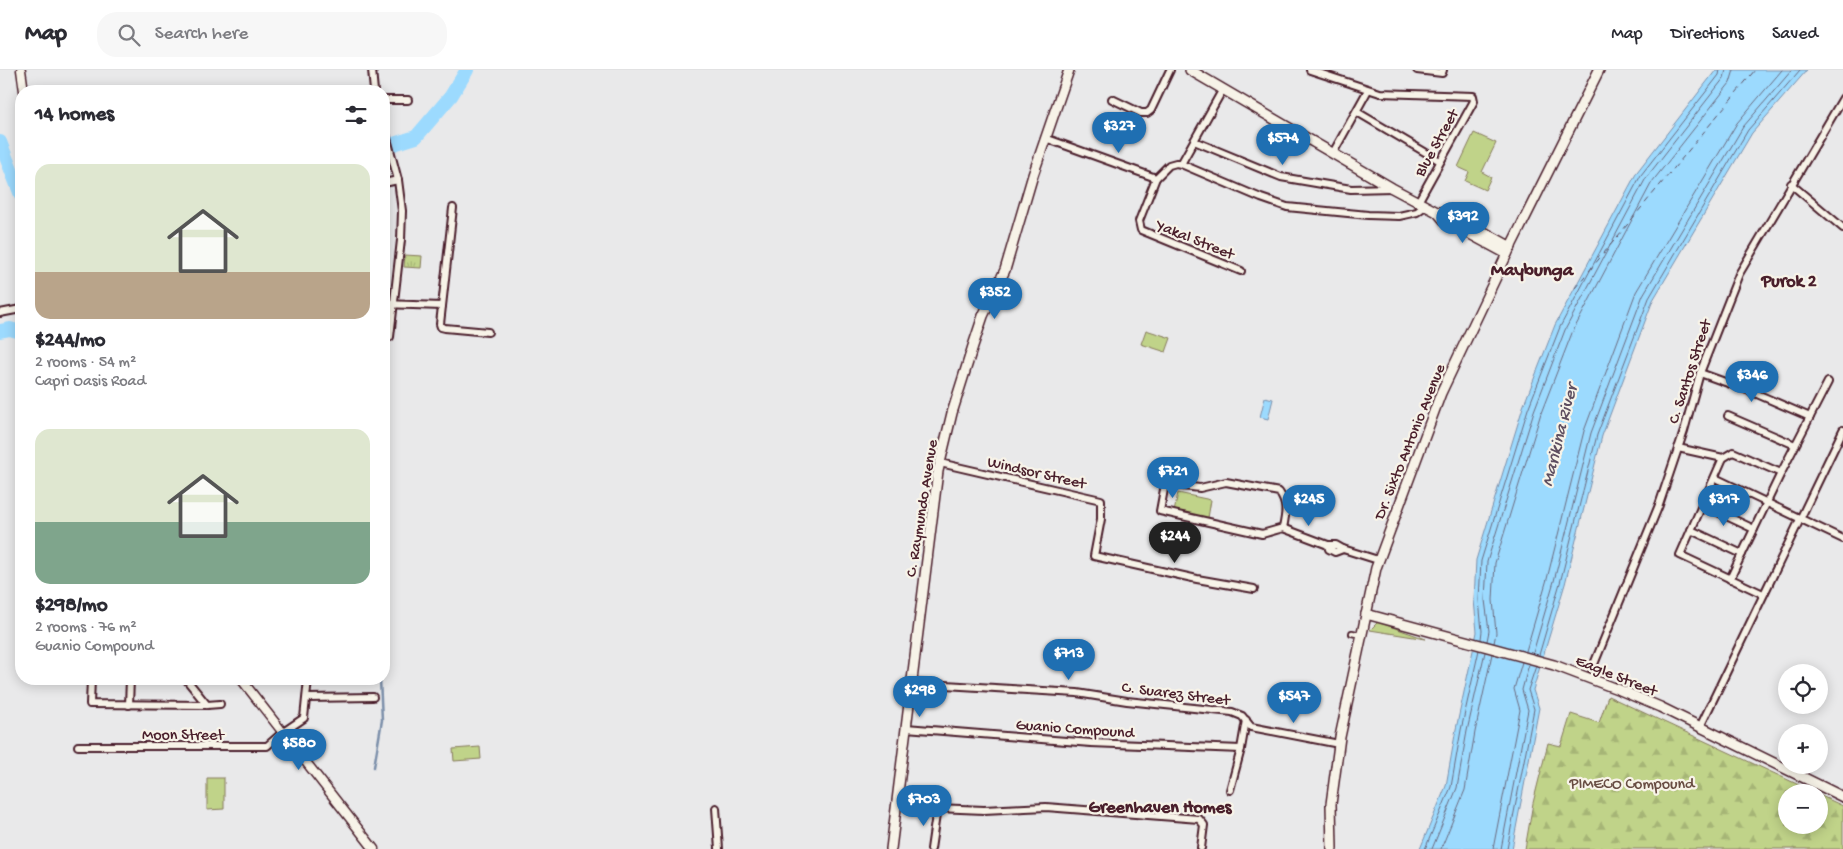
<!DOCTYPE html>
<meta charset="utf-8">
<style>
:root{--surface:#fff;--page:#f7f7f7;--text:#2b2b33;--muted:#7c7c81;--line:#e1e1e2;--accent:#1f6fb2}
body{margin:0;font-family:"Gochi Hand",sans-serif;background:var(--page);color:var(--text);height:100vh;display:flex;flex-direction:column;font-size:19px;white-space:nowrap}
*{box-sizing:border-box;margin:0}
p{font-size:16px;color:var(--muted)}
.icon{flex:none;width:28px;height:28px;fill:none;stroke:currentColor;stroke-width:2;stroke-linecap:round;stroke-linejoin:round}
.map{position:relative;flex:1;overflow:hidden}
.drawer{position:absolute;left:15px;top:15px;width:375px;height:600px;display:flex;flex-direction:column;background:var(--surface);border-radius:20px;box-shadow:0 2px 12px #0003}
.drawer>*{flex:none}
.buttons{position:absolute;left:1778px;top:594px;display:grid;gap:10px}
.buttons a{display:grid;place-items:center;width:50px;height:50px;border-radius:50%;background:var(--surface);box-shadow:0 2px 12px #0003;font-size:25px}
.price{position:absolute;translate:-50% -42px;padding:0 11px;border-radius:18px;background:var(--accent);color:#fff;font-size:16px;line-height:32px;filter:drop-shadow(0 1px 2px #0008)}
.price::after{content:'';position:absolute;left:50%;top:30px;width:15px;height:11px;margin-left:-8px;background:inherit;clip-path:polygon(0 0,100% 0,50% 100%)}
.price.on{background:#222;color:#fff}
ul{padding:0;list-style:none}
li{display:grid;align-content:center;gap:10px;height:265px;padding:0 20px}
li span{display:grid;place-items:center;height:155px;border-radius:15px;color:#555}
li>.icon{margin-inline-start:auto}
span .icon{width:90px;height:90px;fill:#fffc;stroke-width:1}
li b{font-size:21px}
h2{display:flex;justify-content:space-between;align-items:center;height:60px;padding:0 20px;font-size:21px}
header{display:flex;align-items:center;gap:30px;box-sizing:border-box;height:70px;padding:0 25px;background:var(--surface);border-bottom:1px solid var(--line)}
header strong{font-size:24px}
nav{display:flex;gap:28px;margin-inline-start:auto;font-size:18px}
.search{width:350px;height:45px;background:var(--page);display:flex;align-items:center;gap:12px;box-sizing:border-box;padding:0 18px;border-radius:20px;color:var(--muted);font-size:19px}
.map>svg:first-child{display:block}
.grass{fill:url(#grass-tufts);stroke:#85795a}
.forest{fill:url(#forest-firs);stroke:#85795a}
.green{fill:#c0d389;stroke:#85795a}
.water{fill:#9cdafe;stroke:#7b8faa}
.pier{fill:#e9e9ea}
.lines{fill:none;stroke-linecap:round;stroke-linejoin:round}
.shore{stroke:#6b6a7f;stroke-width:1}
.stream{stroke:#7b8faa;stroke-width:2.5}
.river{stroke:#9cdafe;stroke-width:14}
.ferry{stroke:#5e4e60;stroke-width:1;stroke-dasharray:6 5;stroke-linecap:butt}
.pedestrian-casing{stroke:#4a1f2b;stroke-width:8}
.minor-casing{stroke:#4a1f2b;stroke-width:10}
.tertiary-casing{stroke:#4a1f2b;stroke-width:11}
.secondary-casing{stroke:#4a1f2b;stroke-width:12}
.pedestrian{stroke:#f7f3e8;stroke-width:4.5}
.minor{stroke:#f7f3e8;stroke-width:6}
.tertiary{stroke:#f7f3e8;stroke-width:8}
.secondary{stroke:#f7f3e8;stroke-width:9}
.labels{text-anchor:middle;stroke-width:4.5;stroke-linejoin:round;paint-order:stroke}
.street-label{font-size:16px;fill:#4a1f2b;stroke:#f7f3e8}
.park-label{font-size:16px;fill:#684c42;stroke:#f7f3e8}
.neighbourhood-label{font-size:18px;font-weight:bold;fill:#4a1f2b;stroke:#f7f3e8}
.water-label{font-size:18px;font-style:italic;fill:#5e4e60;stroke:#f7f3e8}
.quarter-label{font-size:19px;font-weight:bold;fill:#4a1f2b;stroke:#f7f3e8}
</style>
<header>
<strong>Map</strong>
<div class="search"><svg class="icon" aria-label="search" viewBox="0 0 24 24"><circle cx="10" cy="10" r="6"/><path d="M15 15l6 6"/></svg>Search here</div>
<nav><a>Map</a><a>Directions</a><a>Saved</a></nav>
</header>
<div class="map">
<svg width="1843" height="779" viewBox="0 0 1843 779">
<defs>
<pattern id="grass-tufts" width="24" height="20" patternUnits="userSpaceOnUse" patternTransform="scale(1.25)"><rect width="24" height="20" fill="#c0d389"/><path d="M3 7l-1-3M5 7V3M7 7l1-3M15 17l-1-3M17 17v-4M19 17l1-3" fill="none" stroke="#a6b576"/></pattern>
<pattern id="forest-firs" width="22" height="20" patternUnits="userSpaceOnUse" patternTransform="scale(1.25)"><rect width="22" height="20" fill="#c0d389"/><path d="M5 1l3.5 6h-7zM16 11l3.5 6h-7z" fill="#a6b576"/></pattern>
</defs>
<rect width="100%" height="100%" fill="#e9e9ea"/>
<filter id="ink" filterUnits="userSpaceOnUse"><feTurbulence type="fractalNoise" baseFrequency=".02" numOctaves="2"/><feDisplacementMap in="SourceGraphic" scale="10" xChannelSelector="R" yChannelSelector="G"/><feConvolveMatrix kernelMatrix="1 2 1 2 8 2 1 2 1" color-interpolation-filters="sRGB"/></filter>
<g filter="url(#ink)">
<!-- grass -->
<path class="grass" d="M405,185l17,1 -1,12 -17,-1z"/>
<!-- forest -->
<path class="forest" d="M1608,626l206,96h-28v33h33v-30l24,11v43h-318l8,-46 15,-60 13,3 10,-32 28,9z"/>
<!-- green -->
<g class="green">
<path d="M1474,63l22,10 -14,29 9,5 -6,13 -20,-9 4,-9 -11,-5z"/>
<path d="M1146,260l25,8 -5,14 -25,-8z"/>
<path d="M1178,423l33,7 -3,18 -34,-6z"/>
<path d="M1378,552l48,17 -56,-9z"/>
<path d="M480,677l1,12 -27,2 -1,-12z"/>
<path d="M207,708h17v31l-17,1z"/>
</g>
<!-- water -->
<g class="water">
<path d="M1716,0h91l-55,63 -99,167 -51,136 -37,148 -32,106 6,18 -27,141h-92l26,-63 10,-57 21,-97 -3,-32 2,-40 47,-153 32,-82 82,-153z"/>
<path d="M1265,327l8,2 -5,20 -8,-2z"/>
</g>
<!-- pier -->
<path class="pier" d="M1473,569l73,19 -3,10 -72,-19z"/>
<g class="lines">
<!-- shore -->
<g class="shore">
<path d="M1481,569l1,-8 -3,-31 2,-39 47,-152 32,-82 81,-152 78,-100 1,-5"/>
<path d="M1487,571l2,-10 -4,-31 2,-38 47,-151 31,-81 81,-152 78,-100 2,-8"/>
<path d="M1494,573l2,-10 -3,-33 2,-37 46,-150 31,-80 80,-151 78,-99 4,-13"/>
<path d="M1526,581l21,-72 37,-148 52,-139 101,-169 45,-53"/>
<path d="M1533,583l21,-72 37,-148 52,-138 100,-168 49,-57"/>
<path d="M1539,585l21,-72 37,-148 52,-137 99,-168 52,-60"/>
<path d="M1425,779l26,-62 10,-57 18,-80"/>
<path d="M1432,779l25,-61 10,-57 18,-79"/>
<path d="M1441,779l24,-59 10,-58 17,-78"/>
<path d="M1493,779l27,-139 -6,-21 8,-27"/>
<path d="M1501,779l27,-139 -6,-20 7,-26"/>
<path d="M1507,779l27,-140 -6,-19 8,-24"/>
</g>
<!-- stream -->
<path class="stream" d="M374,697l8,-47 -2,-41"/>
<!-- river -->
<g class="river">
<path d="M0,72l21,53"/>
<path d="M384,77l32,-10 35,-41 16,-26"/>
<path d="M0,261l10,-2 11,3"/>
</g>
<!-- ferry -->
<path class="ferry" d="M1575,218l180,-218"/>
<!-- pedestrian casing -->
<g class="pedestrian-casing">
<path id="pedestrian" d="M1352,563l9,2"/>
</g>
<!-- minor casing -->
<g class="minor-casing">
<g id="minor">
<path d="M372,0l2,21"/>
<path d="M1310,0l70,23 93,3 1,5 -56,101"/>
<path d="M1417,0l25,3 1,-3"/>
<path d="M1112,29l29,14h6l4,-3 19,-40"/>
<path d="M384,30h24"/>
<path d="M1357,42l83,49"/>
<path d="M384,57l14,53 4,31 -1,29 -11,97"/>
<path d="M1045,68l111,40"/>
<path d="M1194,71l87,36 70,12 41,-1"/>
<path d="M1333,83l35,-63"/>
<path d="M1181,94l42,-75"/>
<path d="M384,113l14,-3"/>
<path d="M1791,114l52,44"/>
<path d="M453,138l-13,116 1,3 4,1 43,4"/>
<path d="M1241,201l-100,-41 -2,-9 17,-43 13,-13 7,-2 5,1 80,34 26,9 81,8 31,1 18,-4 8,-6"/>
<path d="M384,234l58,2"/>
<path d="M0,243l21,-4"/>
<path d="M1700,303l50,18 60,26"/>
<path d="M1728,346l67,29"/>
<path d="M1678,378l45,10"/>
<path d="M940,393l161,37v19l-7,37 103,23 57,10"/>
<path d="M1715,408l128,61"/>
<path d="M1703,435l51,24"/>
<path d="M1283,458c3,-15 5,-23 -4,-36l-53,-10 -26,6 -35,-4 -5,27 102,23 21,-6 45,17h8l7,4 35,11"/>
<path d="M1691,460l51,24"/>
<path d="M1328,475l1,4 6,3 8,-3"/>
<path d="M1730,509l51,-106 47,-91"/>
<path d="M1763,524l-83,-39 43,-97 10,-6 48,21"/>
<path d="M1592,599l67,-164 25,-74 16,-58 39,-99 104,-176"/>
<path d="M91,609l-1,25 117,1 13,-1"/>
<path d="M186,609l21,26"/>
<path d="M912,613l165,10 50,8 105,11 10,4 9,11 88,17"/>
<path d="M307,628l66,-1"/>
<path d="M129,635l1,-26"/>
<path d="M1700,657l143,-297"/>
<path d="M906,658l185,15 150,6"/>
<path d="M78,676h189l15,-13 22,-15 4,-39"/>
<path d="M1230,720l11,-41 5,-29"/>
<path d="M716,738l3,41"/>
<path d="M931,779l6,-41 47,2 62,-3 153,12 5,6 -3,23"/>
</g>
</g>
<!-- tertiary casing -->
<g class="tertiary-casing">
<g id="tertiary">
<path d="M21,0l3,21"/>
<path d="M241,609l133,170"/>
</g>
</g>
<!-- secondary casing -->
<g class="secondary-casing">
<g id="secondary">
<path d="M1190,0l202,118 45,24 7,8 63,34"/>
<path d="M1437,142h11l63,35"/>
<path d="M1366,544l188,51 66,25 40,17 183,90"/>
<path d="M891,779l47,-378 14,-58 21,-67 10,-30 22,-46 28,-95 36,-105"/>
<path d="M1332,779l-1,-45 9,-67 36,-169 65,-175 66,-139 92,-184"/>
</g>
</g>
<!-- pedestrian -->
<use href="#pedestrian" class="pedestrian"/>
<!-- minor -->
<use href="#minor" class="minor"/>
<!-- tertiary -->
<use href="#tertiary" class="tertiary"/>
<!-- secondary -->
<use href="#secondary" class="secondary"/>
</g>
</g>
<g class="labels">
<!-- street labels -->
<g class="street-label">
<text transform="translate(1435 72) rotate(-61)" y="6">Blue Street</text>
<text transform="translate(1196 168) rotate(22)" y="6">Yakal Street</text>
<text transform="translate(1688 301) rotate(-72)" y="6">C. Santos Street</text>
<text transform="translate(1408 371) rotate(-68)" y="6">Dr. Sixto Antonio Avenue</text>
<text transform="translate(1037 401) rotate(13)" y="6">Windsor Street</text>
<text transform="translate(920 438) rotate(-81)" y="6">C. Raymundo Avenue</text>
<text transform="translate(1617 604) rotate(22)" y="6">Eagle Street</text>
<text transform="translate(1176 622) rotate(7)" y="6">C. Suarez Street</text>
<text transform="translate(1075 657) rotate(4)" y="6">Guanio Compound</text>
<text x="183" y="669">Moon Street</text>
</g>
<!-- park labels -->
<g class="park-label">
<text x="1632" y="718">PIMECO Compound</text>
</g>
<!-- neighbourhood labels -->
<g class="neighbourhood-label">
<text x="1789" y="216">Purok 2</text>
<text x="1160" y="742">Greenhaven Homes</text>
</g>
<!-- water labels -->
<g class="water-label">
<text transform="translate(1558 365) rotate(-76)" y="6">Marikina River</text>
</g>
<!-- quarter labels -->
<g class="quarter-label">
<text x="1532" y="205">Maybunga</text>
</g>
</g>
</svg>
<div class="buttons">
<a><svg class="icon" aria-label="locate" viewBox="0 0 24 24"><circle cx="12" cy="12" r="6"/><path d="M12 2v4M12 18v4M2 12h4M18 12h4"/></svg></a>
<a>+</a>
<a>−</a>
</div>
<b class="price" style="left:1119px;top:84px">$327</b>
<b class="price" style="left:1283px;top:96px">$574</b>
<b class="price" style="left:1463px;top:174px">$392</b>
<b class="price" style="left:995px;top:250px">$352</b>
<b class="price" style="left:1752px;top:333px">$346</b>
<b class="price" style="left:1173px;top:429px">$721</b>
<b class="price" style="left:1309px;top:457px">$245</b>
<b class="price" style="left:1724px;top:457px">$317</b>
<b class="price on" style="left:1175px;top:494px">$244</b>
<b class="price" style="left:1069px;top:611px">$713</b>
<b class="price" style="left:920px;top:648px">$298</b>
<b class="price" style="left:1294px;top:654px">$547</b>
<b class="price" style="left:299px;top:701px">$580</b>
<b class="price" style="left:924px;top:757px">$703</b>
<section class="drawer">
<h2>14 homes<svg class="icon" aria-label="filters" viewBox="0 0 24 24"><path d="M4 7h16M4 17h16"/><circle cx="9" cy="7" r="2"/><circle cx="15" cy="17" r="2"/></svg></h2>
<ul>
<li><span style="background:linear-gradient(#dfe7d0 70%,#b9a48a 0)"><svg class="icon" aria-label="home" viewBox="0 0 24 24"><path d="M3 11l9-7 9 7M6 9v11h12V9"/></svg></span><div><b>$244/mo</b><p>2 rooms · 54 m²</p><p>Capri Oasis Road</p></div></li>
<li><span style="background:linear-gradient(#dfe7d0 60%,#7fa58c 0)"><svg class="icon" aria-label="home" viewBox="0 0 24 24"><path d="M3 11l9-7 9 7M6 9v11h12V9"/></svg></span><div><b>$298/mo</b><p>2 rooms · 76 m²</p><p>Guanio Compound</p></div></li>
</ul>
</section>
</div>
